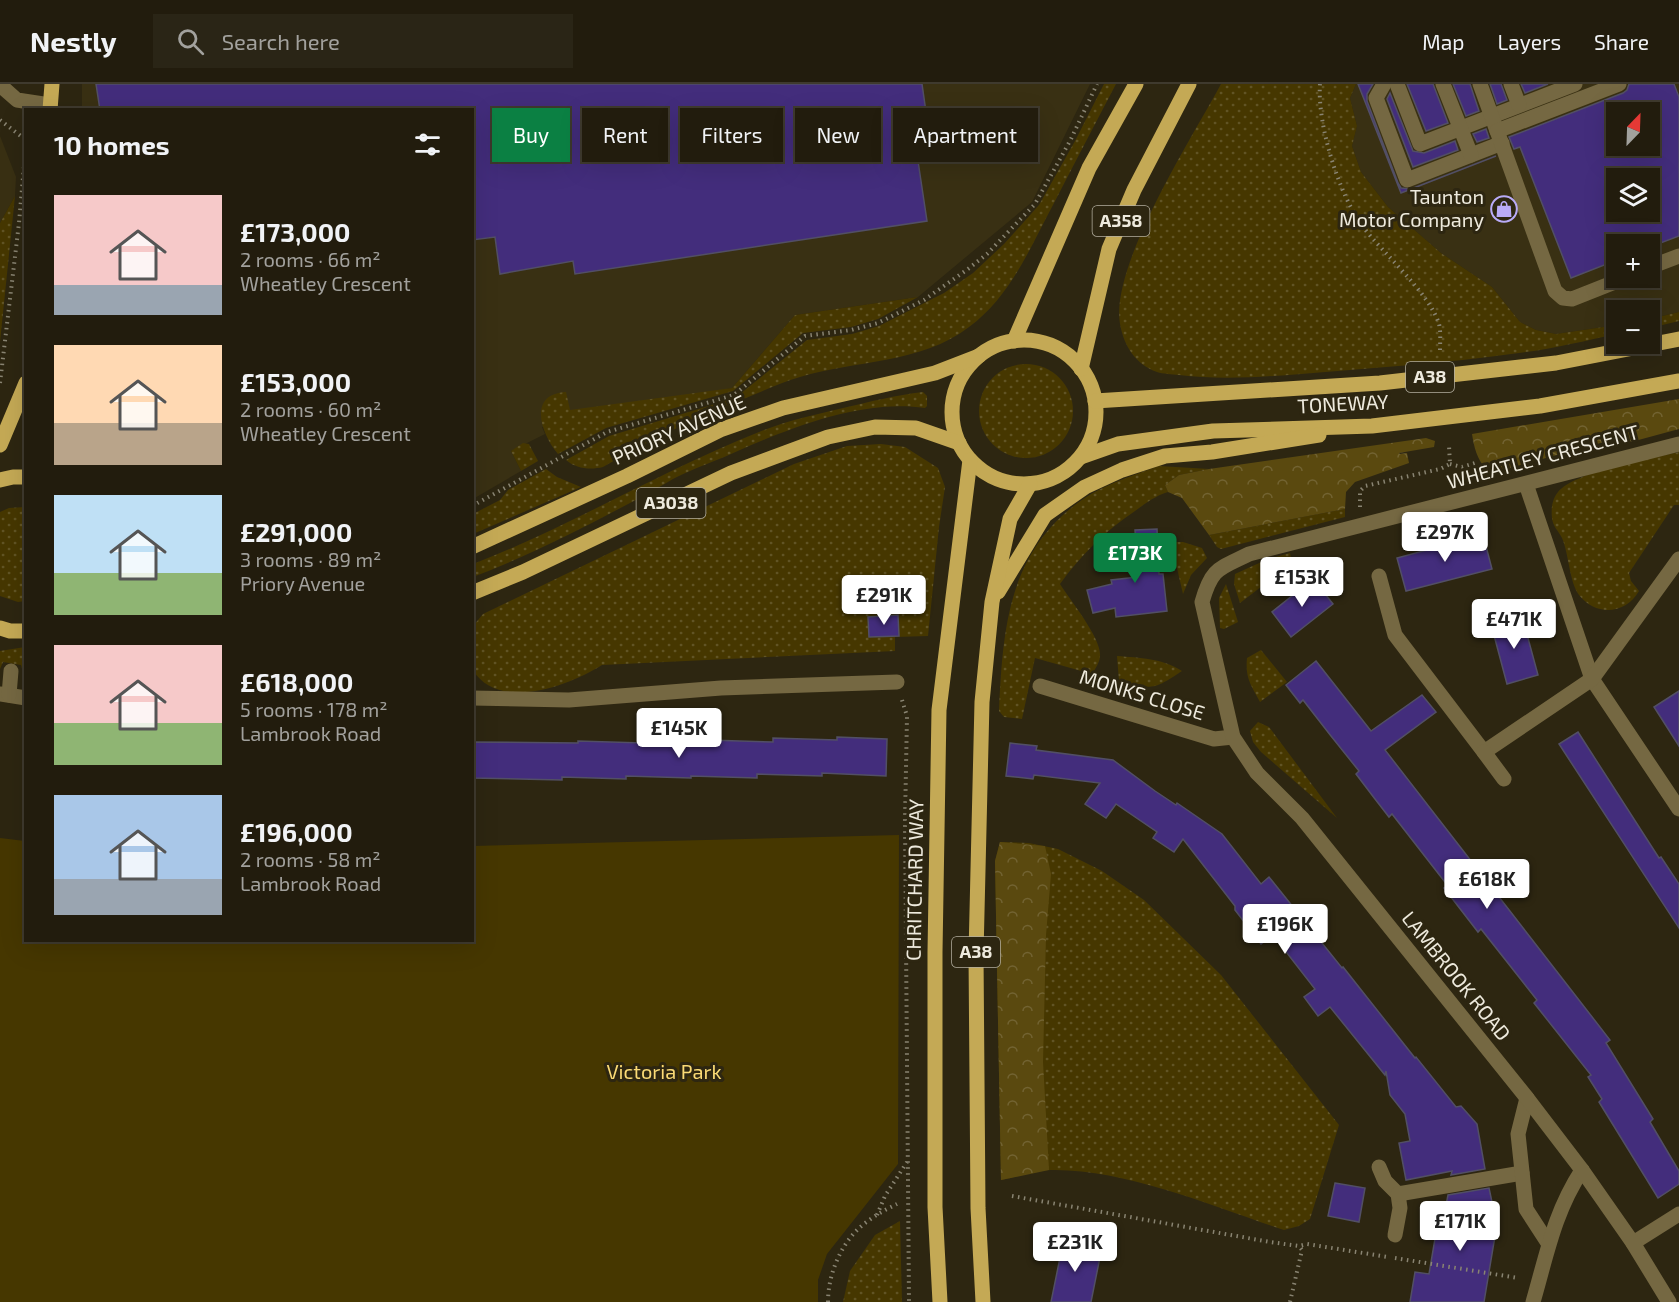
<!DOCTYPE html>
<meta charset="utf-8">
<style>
:root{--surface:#221c0d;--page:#2a2516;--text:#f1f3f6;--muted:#a2a19d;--line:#3f3a2e;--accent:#0b8043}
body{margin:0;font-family:"Exo 2",sans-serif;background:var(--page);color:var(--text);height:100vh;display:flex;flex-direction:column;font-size:22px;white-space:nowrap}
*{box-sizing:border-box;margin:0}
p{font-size:20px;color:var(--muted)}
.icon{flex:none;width:33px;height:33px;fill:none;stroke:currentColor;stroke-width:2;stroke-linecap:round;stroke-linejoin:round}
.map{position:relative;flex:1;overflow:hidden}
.panel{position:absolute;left:24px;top:24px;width:450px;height:834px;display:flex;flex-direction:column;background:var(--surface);border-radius:0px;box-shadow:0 6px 24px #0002,0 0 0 2px var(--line)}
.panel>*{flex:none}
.guide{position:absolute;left:492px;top:24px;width:570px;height:54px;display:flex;gap:12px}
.needle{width:39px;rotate:23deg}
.tools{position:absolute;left:1606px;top:18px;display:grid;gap:12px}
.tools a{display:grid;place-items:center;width:54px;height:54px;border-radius:0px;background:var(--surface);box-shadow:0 6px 24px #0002,0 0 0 2px var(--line);font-size:30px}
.price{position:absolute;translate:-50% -51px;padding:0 14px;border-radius:6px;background:#fff;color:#222;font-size:20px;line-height:39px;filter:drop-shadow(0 2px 3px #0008)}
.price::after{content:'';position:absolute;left:50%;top:36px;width:18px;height:14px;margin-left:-9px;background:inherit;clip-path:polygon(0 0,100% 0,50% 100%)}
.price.on{background:var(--accent);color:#fff}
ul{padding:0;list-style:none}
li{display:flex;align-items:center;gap:18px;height:150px;padding:0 30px}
li span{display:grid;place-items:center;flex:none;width:168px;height:120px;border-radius:0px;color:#555}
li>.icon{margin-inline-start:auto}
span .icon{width:72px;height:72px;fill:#fffc;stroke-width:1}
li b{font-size:26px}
h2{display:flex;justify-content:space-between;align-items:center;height:72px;padding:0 30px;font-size:26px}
.chip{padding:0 21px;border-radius:0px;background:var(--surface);box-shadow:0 6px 24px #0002,0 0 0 2px var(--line);font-size:21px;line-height:54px}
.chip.on{background:var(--accent);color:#fff}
header{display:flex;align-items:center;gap:36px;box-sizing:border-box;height:84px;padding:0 30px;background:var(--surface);border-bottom:2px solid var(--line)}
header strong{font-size:28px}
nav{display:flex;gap:33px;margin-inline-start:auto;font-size:21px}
.search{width:420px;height:54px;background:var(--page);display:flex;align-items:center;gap:15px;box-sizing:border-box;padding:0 21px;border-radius:0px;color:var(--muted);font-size:22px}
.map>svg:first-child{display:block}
.built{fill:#393013;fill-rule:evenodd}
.grass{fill:url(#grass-dots)}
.forest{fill:url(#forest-crowns)}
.park{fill:#463700}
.building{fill:#432d7c;stroke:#524f65;stroke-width:1.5;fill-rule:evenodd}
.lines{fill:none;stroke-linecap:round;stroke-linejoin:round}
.path{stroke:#898472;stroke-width:4;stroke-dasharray:1.5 4.5;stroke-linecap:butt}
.service{stroke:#756842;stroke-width:15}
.minor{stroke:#756842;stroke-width:15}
.primary{stroke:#c4a955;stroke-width:15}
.labels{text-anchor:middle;stroke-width:6;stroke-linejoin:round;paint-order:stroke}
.shield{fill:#2d2611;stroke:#b4afa0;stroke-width:1.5}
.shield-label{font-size:18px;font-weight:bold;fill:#eeeadd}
.poi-label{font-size:20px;fill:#eeeadd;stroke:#2d2611;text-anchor:end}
.street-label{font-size:20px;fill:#eeeadd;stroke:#2d2611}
.park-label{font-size:20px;fill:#fada75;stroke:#2d2611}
</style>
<header>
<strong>Nestly</strong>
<div class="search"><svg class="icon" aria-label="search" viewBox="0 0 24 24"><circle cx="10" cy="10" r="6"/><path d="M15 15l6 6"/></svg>Search here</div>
<nav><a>Map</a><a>Layers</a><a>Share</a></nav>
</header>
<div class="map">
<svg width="1679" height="1218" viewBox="0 0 1679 1218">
<defs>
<pattern id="grass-dots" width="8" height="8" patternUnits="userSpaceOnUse" patternTransform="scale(1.5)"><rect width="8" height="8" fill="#463700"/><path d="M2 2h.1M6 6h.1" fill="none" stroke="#615425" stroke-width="1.8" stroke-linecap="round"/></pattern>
<pattern id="forest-crowns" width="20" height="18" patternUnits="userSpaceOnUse" patternTransform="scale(1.5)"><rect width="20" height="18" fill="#5a490f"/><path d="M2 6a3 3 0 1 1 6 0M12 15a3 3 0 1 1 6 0" fill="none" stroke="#726332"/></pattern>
</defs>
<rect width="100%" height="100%" fill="#2d2611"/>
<!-- built -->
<g class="built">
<path d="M82,0h1008l-58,118 -114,95 -123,18 -63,73 -190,39 3,7 -34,17 10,20 -48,28 -1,-389h-390z"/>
<path d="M1356,0h323v228l-29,7v-9h-33v15l-61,9 -20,-4 -16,-8 -28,-35 -51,-34 -53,-46 -27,-35 -9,-26 5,-20 -7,-28zM1617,28h33v34h-33zM1617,94h33v34h-33zM1617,160h33v34h-33z"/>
<path d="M0,52l16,41 -1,19 -15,27z"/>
</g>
<!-- grass -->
<g class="grass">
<path d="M1104,0h12c-21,40 -42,80 -63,121 -23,43 -43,92 -84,122 -48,37 -113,33 -169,50 -20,6 -39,15 -59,23 -48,19 -93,41 -138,67 -12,3 -27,2 -37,-7l43,-24 126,-38 72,-58 45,-6 27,-8 65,-33 29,-20 31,-29 35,-39 36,-64z"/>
<path d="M1221,0h135l-6,14 7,28 -5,20 9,26 27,35 53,46 51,34 28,35 16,8 20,4 61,-9v9c-33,7 -65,15 -98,19 -72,10 -145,15 -218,21 -40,3 -81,6 -122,1 -7,-1 -16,-1 -22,-3 -22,-8 -33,-26 -37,-48 -10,-59 72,-186 101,-240z"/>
<path d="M15,112l-15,146v-119z"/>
<path d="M918,213l-40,22 -27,8 -48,6 -70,58 -127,37 -48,26c-17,-20 -31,-60 8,-62l4,18 162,-22 63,-73z"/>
<path d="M1679,228v9l-29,7v-9z"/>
<circle cx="1026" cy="327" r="47"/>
<path d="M923,308l4,4v10l-2,2c-61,-9 -130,18 -185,42 -19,9 -40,16 -59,25 -11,5 -21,12 -32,18 -57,30 -115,61 -176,84v-13c98,-38 188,-93 286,-132 27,-11 55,-17 84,-24 26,-6 53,-13 80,-16z"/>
<path d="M523,359l6,1 9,17 -17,10 -10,-20z"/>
<path d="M881,360l24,3 33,21 7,19 -6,40 -11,109 -33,1v14l-293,14c-33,21 -104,47 -129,5v-44l10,-12 311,-150 53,-18z"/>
<path d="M1679,368v53h-5l-45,68 2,8 8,10c-13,23 -43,26 -60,4 -10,-14 -10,-41 -17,-57 -4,-8 -9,-11 -10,-20 -1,-9 0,-19 6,-26 18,-21 92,-33 121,-40z"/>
<path d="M1159,382l50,3 -30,6 -14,10 3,7c-13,4 -22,11 -33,19 -30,20 -54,44 -75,73 10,16 42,55 40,72 0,6 -5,13 -8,18l-57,-16 -13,61 -18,-2 -5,-6c4,-87 10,-166 92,-217 21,-12 46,-20 68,-28z"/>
<path d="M546,385l11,8 24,10 -108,47v-20l27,-14 8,-10z"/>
<path d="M25,423v94l-7,1 -18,-6v-84l9,-4z"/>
<path d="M1345,425v8l-124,32 -4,-2 -8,-12z"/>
<path d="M1170,458h13l19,6 5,10 -16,17 -8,19 -6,-26 -3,-3z"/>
<path d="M1290,469l2,10 -52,40 -6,-19 1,-10 33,-15z"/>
<path d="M1226,500l12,38 -14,7 -4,-1 -1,-30z"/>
<path d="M25,563v32l-4,-14 -18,-3 -3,7v-18z"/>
<path d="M1261,566l26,32 -27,20c-9,-17 -15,-24 -13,-44z"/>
<path d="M1117,572c23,2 45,2 65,15 -29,19 -29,19 -63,10z"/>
<path d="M1258,638l11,5 68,91 -76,-66 -8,-10 -3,-11z"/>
<path d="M1000,758l29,1 29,6 44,22 42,29 77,75 118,150 -29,94 -11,7 -15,4c-69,-23 -161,-62 -234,-60 -15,0 -33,7 -49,10l-6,-319z"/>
<path d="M900,1137l2,81h-59l7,-31 25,-36z"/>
</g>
<!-- forest -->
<g class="forest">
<path d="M1679,315v30l-48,13 -5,-6 -124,34 -16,-1c-9,-10 -12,-22 -14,-35z"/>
<path d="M1426,354l9,3 -1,6 -35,6 1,1 7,-1 2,10 -54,19 -9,10 -1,17 -136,26 -27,-37 -14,-6 -3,-7 14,-10 30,-6z"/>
<path d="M1000,758l45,4 6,28 -5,61 -3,127 6,108 -48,10 -6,-319z"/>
</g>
<!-- park -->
<path class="park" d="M899,751l-1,329 -71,90 -9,26v22h-818v-464l25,3 1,99h446l1,-94z"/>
<!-- building -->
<g class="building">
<path d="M96,0h826l8,56 -15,1 12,80 -352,53 -2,-13 -73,13 -5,-37 -23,3v-130h-372z"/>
<path d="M1358,0h15l-6,10v7l31,82 3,5 10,1 85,-33 -95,37z"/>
<path d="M1407,0h26l15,39 -22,8z"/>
<path d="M1453,0h17l9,27 -13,5z"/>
<path d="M1490,0h11l6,16 -10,4z"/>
<path d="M1521,0h27l-23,9z"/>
<path d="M1629,0h45l5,13v139l-29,11v-3h-33v16l-46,18 -51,-131 -6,2 -5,-12 114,-44 4,-3zM1617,28h33v34h-33zM1617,94h33v34h-33z"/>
<path d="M1390,9l23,58 11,2 31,-12 3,9 -45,17 -26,-68z"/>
<path d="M1486,45l3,9 -12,4 -4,-8z"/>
<path d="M1157,445l2,45h4l4,37 -51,6 -1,-9 -22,5 -6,-23 25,-6 -1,-4 27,-3 -3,-47z"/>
<path d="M1483,451l9,34 -86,22 -9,-33z"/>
<path d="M1313,495l20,25 -42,33 -19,-25z"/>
<path d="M898,531l1,21 -30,1 -1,-20z"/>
<path d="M1522,532l16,59 -31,9 -16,-60z"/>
<path d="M1316,577l55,70 51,-36 14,17 -51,38 225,290 -4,3 47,76 -3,3 29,49v13l-21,14 -59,-96 3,-3 -14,-22 3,-2 -57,-72 3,-3 -56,-71 -3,3 -34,-44 4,-2 -56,-72 -3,3 -14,-18 -19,-25 3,-3 -28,-35 -28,-36 -3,3 -14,-18z"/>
<path d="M1679,607v55l-25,-39z"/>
<path d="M1578,648l81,126 2,-1 18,27v44l-120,-184z"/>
<path d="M837,653l50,2 -1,37 -64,-3v3l-65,-2v4l-66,-2v2l-65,-2v3l-64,-2v3l-90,-2v-36l106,1v-2l65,2v-3l65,2v-2l65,2v-4l64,2z"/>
<path d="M1010,659l27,3 -1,4 77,10 42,31 21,14 1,-2 45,31 39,50 8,-7 73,91 1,-1 72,91 1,-1 40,50 5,-1 16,18 8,45 -34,6 1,-4 -46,9 -7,-37 11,-2 -5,-27 -15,-19 -4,-24 -1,4 -55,-68 -12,9 -14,-19 11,-8 -42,-54 -12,9 -26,-34v-4l-52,-67 -9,13 -21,-14 4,-6 -41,-28 -10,14 -21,-14 15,-21 -66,-8 -1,4 -27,-3z"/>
<path d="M1335,1099l30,5 -6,34 -31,-6z"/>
<path d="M1489,1104l3,14 -5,26 9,2 -12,72h-74l5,-30 14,2 9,-53h5l5,-26z"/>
<path d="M1064,1154l26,5 -3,12 13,2 -9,45h-40z"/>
</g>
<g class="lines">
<!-- path -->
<g class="path">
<path d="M1320,0c-3,40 19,111 43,143 20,26 67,67 76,97 2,8 1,18 1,27"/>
<path d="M0,36l26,20"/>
<path d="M0,299l19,-160 7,-80"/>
<path d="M1450,380l12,3 13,-4 3,13"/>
<path d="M472,422l135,-74 127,-37 71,-59 46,-6 27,-7 46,-23 44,-31 19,-15 48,-50 36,-65 26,-55"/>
<path d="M1360,423v-16l5,-5 75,-17 10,-5 -1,-18"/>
<path d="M902,616l5,16 -2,104 4,482"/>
<path d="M1012,1112l258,46 29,4 8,-2 81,13"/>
<path d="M877,1131l8,-19 22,-34"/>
<path d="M1395,1174l123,20"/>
<path d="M828,1218c0,-30 15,-64 40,-81 9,-7 19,-12 29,-17"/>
<path d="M1290,1218l12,-52 -3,-4"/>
</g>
<!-- service -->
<g class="service">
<path d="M1384,0l-8,14 31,82 95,-37"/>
<path d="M1397,0l23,60 155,-60"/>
<path d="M1443,0l28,71"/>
<path d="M1480,0l75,207 8,7 9,1 53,-21"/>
<path d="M1511,0l8,21"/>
<path d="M1497,47l122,-47"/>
<path d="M1650,183l29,-11"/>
<path d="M1379,1083l6,14 13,13 2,14 -5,27"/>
<path d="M1398,1110l124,-21"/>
</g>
<!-- minor -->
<g class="minor">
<path d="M0,1l17,15 33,5"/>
<path d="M1526,400l66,195 87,130"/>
<path d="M1379,492l16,59 89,117 108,-73 87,-120"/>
<path d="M1040,602l174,53 19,-2"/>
<path d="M0,610l26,4"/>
<path d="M9,611l2,-24"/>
<path d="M472,614l97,2 152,-12 176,-6"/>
<path d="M1484,668l20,27"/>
<path d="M1527,1014l-9,36 8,75 22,34"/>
<path d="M1633,1159l46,-29"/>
<path d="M1533,1218c14,-48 21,-89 49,-132"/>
<path d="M1669,1218l-36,-59 -51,-73 -55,-72 -225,-280 -45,-45 -24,-36 -31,-135c10,-35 17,-33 47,-48l430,-110"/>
</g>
<!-- primary -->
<g class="primary">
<path d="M50,26l2,-26"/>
<circle cx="1024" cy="328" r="72"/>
<path d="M1014,257l75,-173 47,-84"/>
<path d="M1081,285l28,-120 25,-59 55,-106"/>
<path d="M1095,317l285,-18 176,-20 123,-24"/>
<path d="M0,361l26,-62"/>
<path d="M1081,373l37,-13 95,-13 159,-5 168,-20 139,-25"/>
<path d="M0,396l13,-3h13"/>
<path d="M472,463l155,-71 93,-46 63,-22 152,-35 44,-17"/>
<path d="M998,508l47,-77 40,-28 37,-17 43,-14 47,-4 107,-17"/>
<path d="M472,509l51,-21 208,-99 97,-36 47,-10 41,1 43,15"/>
<path d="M0,544l10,3h16"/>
<path d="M940,1218l-5,-95v-255l4,-242 31,-250"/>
<path d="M983,1218l-5,-94 -2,-254 6,-252 10,-100 18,-83 20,-35"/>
</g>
</g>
<!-- icons -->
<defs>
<g id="shop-ring" transform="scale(1.35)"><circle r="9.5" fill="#2d2611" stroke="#b9abf7" stroke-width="1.5"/><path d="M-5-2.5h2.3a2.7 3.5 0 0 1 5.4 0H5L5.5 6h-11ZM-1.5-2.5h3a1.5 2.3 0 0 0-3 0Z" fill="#b9abf7"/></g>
</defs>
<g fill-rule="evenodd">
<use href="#shop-ring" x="1504" y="125"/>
</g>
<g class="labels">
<!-- shield labels -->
<g class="shield">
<rect x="1092.5" y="122" width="57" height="30" rx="4.5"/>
<rect x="1406" y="278" width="48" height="30" rx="4.5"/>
<rect x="636.5" y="404" width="69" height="30" rx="4.5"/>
<rect x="952" y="853" width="48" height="30" rx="4.5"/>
</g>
<g class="shield-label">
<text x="1121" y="143">A358</text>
<text x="1430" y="299">A38</text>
<text x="671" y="425">A3038</text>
<text x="976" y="874">A38</text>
</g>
<!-- poi labels -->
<g class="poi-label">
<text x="1484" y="120">Taunton<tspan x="1484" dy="23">Motor Company</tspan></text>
</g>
<!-- street labels -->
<g class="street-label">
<text transform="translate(1343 320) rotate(-3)" y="7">TONEWAY</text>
<text transform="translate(679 346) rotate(-24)" y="7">PRIORY AVENUE</text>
<text transform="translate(1543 373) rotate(-15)" y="7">WHEATLEY CRESCENT</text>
<text transform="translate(1142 611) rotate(17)" y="7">MONKS CLOSE</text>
<text transform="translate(915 796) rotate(-89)" y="7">CHRITCHARD WAY</text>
<text transform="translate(1456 892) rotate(51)" y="7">LAMBROOK ROAD</text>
</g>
<!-- park labels -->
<g class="park-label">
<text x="664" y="995">Victoria Park</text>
</g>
</g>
</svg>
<div class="tools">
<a><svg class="needle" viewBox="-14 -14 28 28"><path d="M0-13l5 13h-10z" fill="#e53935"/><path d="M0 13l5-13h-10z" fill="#a2a19d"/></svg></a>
<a><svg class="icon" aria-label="layers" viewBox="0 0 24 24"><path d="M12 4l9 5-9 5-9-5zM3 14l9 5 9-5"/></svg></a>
<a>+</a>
<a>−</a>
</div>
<b class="price" style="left:1445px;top:479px">£297K</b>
<b class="price on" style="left:1135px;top:500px">£173K</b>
<b class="price" style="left:1302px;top:524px">£153K</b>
<b class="price" style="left:884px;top:542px">£291K</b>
<b class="price" style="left:1514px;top:566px">£471K</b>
<b class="price" style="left:679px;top:675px">£145K</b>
<b class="price" style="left:1487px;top:826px">£618K</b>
<b class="price" style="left:1285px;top:871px">£196K</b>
<b class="price" style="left:1460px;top:1168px">£171K</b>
<b class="price" style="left:1075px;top:1189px">£231K</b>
<div class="guide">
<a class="chip on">Buy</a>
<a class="chip">Rent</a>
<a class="chip">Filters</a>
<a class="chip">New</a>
<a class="chip">Apartment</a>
</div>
<section class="panel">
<h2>10 homes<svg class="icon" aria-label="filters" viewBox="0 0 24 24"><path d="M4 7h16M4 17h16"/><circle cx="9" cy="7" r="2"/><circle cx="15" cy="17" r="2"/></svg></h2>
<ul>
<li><span style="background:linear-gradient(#f6c9c9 75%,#9aa5b1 0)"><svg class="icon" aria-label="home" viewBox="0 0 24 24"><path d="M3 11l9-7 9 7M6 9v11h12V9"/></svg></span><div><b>£173,000</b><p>2 rooms · 66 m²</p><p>Wheatley Crescent</p></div></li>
<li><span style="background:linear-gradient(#ffd9b3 65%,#b9a48a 0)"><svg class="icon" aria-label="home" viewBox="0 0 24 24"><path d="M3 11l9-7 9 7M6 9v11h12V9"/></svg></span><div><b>£153,000</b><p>2 rooms · 60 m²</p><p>Wheatley Crescent</p></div></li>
<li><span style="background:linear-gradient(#bfe0f5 65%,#8fb573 0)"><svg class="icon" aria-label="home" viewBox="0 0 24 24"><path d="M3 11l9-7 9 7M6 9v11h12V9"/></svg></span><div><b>£291,000</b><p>3 rooms · 89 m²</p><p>Priory Avenue</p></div></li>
<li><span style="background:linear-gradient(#f6c9c9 65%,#8fb573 0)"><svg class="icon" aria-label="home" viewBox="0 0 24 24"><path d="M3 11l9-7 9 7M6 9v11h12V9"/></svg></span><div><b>£618,000</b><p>5 rooms · 178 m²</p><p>Lambrook Road</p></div></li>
<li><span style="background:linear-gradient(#a9c7e8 70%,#9aa5b1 0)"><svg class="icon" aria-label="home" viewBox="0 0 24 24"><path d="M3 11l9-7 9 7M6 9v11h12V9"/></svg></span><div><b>£196,000</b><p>2 rooms · 58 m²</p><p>Lambrook Road</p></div></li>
</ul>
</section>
</div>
